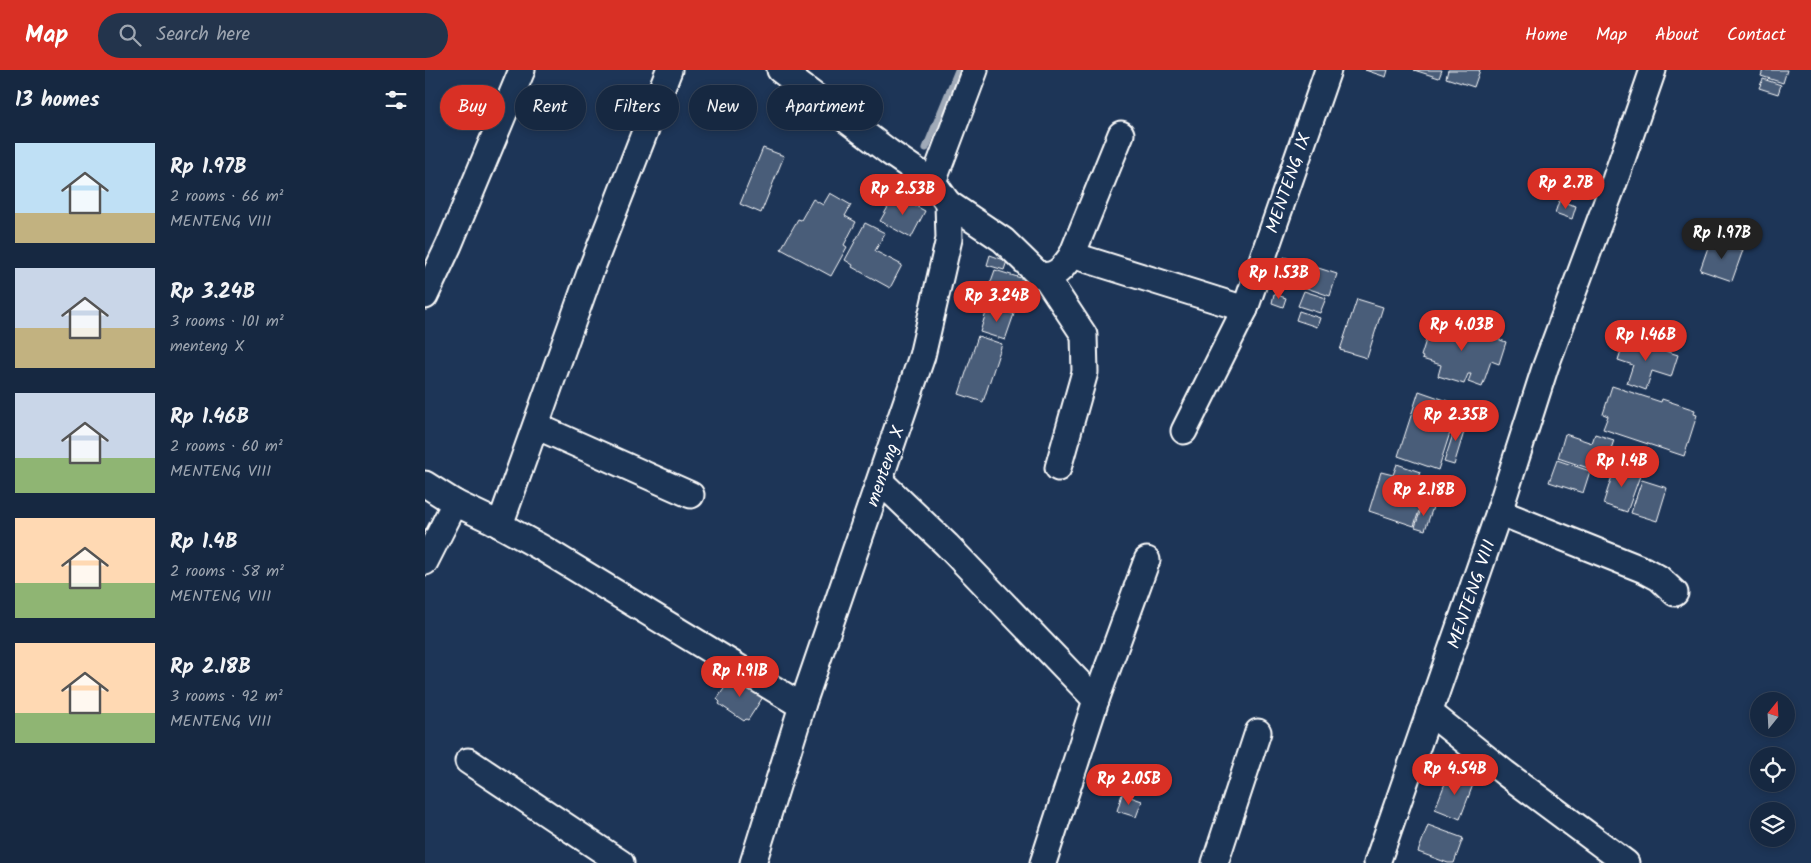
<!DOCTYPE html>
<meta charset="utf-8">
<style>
:root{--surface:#162841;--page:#23344c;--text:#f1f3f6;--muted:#9ea6b1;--line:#35445a;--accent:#d93025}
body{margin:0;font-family:Kalam,sans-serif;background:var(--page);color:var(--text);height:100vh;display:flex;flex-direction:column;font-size:19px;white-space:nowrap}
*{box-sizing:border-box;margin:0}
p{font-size:16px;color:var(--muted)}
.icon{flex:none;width:28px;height:28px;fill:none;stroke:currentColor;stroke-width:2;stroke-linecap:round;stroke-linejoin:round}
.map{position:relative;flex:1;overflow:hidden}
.side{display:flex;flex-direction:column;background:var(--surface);width:425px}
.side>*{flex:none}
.top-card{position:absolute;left:15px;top:15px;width:475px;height:45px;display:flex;gap:10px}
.needle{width:32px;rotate:18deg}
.tools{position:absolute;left:1325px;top:622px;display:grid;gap:10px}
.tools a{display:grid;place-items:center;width:45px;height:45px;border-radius:50%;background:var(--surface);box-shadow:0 2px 8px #0003,0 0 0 1px var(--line);font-size:25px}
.price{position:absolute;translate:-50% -42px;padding:0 11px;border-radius:18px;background:var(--accent);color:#fff;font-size:16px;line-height:32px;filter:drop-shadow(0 1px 2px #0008)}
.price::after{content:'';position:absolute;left:50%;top:30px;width:15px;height:11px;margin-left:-8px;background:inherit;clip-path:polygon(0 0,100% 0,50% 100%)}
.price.current{background:#222;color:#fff}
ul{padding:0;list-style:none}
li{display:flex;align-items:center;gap:15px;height:125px;padding:0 15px}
li span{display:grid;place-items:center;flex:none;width:140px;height:100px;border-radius:0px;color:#555}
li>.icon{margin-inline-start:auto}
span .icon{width:60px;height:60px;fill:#fffc;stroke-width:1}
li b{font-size:21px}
h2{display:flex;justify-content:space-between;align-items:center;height:60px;padding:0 15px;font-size:21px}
.chip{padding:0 18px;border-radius:22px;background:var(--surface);box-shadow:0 2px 8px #0003,0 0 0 1px var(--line);font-size:18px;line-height:45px}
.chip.current{background:var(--accent);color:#fff}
header{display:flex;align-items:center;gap:30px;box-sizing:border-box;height:70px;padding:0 25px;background:var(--accent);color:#fff}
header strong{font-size:24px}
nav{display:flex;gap:28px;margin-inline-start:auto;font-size:18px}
.search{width:350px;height:45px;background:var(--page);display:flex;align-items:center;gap:12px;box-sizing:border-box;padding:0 18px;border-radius:28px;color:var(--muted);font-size:19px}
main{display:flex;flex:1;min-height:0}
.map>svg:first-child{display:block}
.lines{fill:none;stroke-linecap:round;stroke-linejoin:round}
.stream{stroke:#a0aab8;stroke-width:7}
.building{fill:#4a5d79;stroke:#fff}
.street-casing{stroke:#fff;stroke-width:29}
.street{stroke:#1d3557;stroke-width:25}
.labels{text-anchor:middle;stroke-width:4;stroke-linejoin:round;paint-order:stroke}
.street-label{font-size:18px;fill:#fff;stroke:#1d3557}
</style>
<header>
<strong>Map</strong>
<div class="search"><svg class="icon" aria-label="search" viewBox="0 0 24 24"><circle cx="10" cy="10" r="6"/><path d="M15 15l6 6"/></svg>Search here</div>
<nav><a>Home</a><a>Map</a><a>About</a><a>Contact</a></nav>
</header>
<main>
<section class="side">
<h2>13 homes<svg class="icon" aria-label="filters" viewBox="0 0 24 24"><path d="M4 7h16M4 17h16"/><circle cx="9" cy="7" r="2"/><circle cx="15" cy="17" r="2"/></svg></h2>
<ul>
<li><span style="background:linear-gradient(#bfe0f5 70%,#c2b280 0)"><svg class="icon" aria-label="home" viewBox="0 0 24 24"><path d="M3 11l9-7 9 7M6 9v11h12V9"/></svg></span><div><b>Rp 1.97B</b><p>2 rooms · 66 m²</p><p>MENTENG VIII</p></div></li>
<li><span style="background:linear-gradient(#c9d6e8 60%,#c2b280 0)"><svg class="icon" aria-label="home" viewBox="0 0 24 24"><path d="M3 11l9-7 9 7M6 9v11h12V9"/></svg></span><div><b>Rp 3.24B</b><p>3 rooms · 101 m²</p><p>menteng X</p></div></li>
<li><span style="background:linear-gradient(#c9d6e8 65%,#8fb573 0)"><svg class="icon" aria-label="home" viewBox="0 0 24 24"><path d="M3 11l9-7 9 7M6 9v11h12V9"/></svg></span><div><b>Rp 1.46B</b><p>2 rooms · 60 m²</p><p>MENTENG VIII</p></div></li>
<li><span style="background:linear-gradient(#ffd9b3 65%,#8fb573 0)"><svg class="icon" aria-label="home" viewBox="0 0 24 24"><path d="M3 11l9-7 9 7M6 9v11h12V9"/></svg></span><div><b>Rp 1.4B</b><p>2 rooms · 58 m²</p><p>MENTENG VIII</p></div></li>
<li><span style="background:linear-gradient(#ffd9b3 70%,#8fb573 0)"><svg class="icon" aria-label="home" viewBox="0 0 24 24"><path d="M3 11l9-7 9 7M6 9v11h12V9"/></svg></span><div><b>Rp 2.18B</b><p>3 rooms · 92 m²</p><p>MENTENG VIII</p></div></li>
</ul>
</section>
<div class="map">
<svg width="1386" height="793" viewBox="0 0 1386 793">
<rect width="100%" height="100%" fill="#1d3557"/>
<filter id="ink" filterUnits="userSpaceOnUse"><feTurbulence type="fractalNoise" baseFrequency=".02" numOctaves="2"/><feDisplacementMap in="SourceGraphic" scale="10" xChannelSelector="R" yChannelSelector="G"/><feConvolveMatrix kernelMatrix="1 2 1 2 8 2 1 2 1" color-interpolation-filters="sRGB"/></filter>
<g filter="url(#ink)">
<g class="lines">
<!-- stream -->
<path class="stream" d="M501,78l32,-78"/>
</g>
<!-- building -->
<g class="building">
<path d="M940,0h23l-2,7z"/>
<path d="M989,0h28l-3,8z"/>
<path d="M1023,0h32l-6,17 -28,-9z"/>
<path d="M1338,0h24l-4,13 -22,-7z"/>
<path d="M1338,9l18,6 -3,9 -19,-6z"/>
<path d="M338,78l21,8 -23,57 -21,-9z"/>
<path d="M405,123l21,12 -6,11 11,6 -12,23 3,2 -16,29 -50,-27 17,-30 3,1 12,-21 10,6z"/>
<path d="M470,125l30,16 -14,27 -31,-17z"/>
<path d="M1134,131l17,5 -4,13 -17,-6z"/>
<path d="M440,153l20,10 -10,18 27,14 -12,23 -38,-21 1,-2 -8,-5z"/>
<path d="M1286,169l32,11 -11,31 -32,-11z"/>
<path d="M565,185l17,6 -3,9 -17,-5z"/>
<path d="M859,187l53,17 -7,22 -53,-18z"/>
<path d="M570,200l29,9 -11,32 -29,-10z"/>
<path d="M879,221l22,7 -6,15 -22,-7z"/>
<path d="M849,224l12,4 -3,9 -11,-4z"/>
<path d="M932,229l26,8 -16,51 -27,-8z"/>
<path d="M563,236l26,8 -9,26 -25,-8z"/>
<path d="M874,241l21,7 -3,9 -21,-7z"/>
<path d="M1011,248l70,24 -7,22 -8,-3 -9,26 -14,-5 3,-8h-3l-4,10 -26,-8 3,-11 -19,-6 1,-2 -2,-1 5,-16 2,1z"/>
<path d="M553,266l24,8 -19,58 -24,-8z"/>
<path d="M1200,268l53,17 -7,22 -19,-6 -6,19 -19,-7 6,-18 -15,-5z"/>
<path d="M1187,316l49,16 1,-3 33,11 -1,4 3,1 -13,41 -81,-27 5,-13 -5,-2z"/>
<path d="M994,321l40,14 -21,65 -40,-14z"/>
<path d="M1033,349l9,3 -13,43 -10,-3z"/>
<path d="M1140,364l27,9 3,-9 19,6 -3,9 3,1 -8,24 -48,-16z"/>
<path d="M1132,390l33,11 -7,22 -34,-11z"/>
<path d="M972,394l23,8 -4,11 11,3 -13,40 -45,-15 12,-39 12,3z"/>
<path d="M1191,394l25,9 -14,39 -24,-8z"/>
<path d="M1217,410l25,8 -10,33 -26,-8z"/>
<path d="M998,433l10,4 -8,23 -10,-3z"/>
<path d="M309,604l31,20 -17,26 -2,-1 -2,2 -25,-17 1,-2 -3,-3z"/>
<path d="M1024,703l25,9 -14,37 -25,-10z"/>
<path d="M697,724l20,7 -6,16 -19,-6z"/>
<path d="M1003,755l35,13 -9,25h-6l-30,-11z"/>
</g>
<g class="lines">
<!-- street casing -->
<g class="street-casing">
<g id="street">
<path d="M355,0l109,82 44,30"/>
<path d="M523,133l55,37 36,35c17,3 24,-7 33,-20l49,-121"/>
<path d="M647,185l173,54"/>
<path d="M620,206l39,59 1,37 -27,96"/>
<path d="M0,226l24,-51 73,-175"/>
<path d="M111,356l155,69"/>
<path d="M759,361l61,-122 83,-239"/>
<path d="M455,411l67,64 149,155"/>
<path d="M0,414l30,19 38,18 49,27 260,158"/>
<path d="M1074,442l145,58 15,8 16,15"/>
<path d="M75,455l91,-255 78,-200"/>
<path d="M0,492l30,-59"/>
<path d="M1004,642l76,61 121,90"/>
<path d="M43,691l153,102"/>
<path d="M328,793l49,-157 120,-350 27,-117 -1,-36 -15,-21 42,-112"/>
<path d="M618,793l53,-163 51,-140"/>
<path d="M790,793l43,-131"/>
<path d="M952,793l122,-351 46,-144 70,-188 38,-110"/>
</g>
</g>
<!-- street -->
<use href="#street" class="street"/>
</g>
</g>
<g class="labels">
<!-- street labels -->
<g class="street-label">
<text transform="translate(863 113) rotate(-71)" y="6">MENTENG IX</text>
<text transform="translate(460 396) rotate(-71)" y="6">menteng X</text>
<text transform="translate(1046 524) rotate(-71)" y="6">MENTENG VIII</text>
</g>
</g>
</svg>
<div class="tools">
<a><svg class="needle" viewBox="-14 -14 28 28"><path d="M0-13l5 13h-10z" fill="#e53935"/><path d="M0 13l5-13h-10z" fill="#9ea6b1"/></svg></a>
<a><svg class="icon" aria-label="locate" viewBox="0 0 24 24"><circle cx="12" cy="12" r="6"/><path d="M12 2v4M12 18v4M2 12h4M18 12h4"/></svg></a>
<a><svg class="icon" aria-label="layers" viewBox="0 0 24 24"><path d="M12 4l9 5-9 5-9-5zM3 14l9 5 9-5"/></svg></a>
</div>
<b class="price" style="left:1141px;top:140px">Rp 2.7B</b>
<b class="price" style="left:478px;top:146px">Rp 2.53B</b>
<b class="price current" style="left:1297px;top:190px">Rp 1.97B</b>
<b class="price" style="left:854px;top:230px">Rp 1.53B</b>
<b class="price" style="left:572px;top:253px">Rp 3.24B</b>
<b class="price" style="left:1037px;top:282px">Rp 4.03B</b>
<b class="price" style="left:1221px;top:292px">Rp 1.46B</b>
<b class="price" style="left:1031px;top:372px">Rp 2.35B</b>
<b class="price" style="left:1197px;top:418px">Rp 1.4B</b>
<b class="price" style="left:999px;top:447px">Rp 2.18B</b>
<b class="price" style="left:315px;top:628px">Rp 1.91B</b>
<b class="price" style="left:1030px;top:726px">Rp 4.54B</b>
<b class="price" style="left:704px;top:736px">Rp 2.05B</b>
<div class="top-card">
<a class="chip current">Buy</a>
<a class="chip">Rent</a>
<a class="chip">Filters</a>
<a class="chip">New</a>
<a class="chip">Apartment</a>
</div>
</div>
</main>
